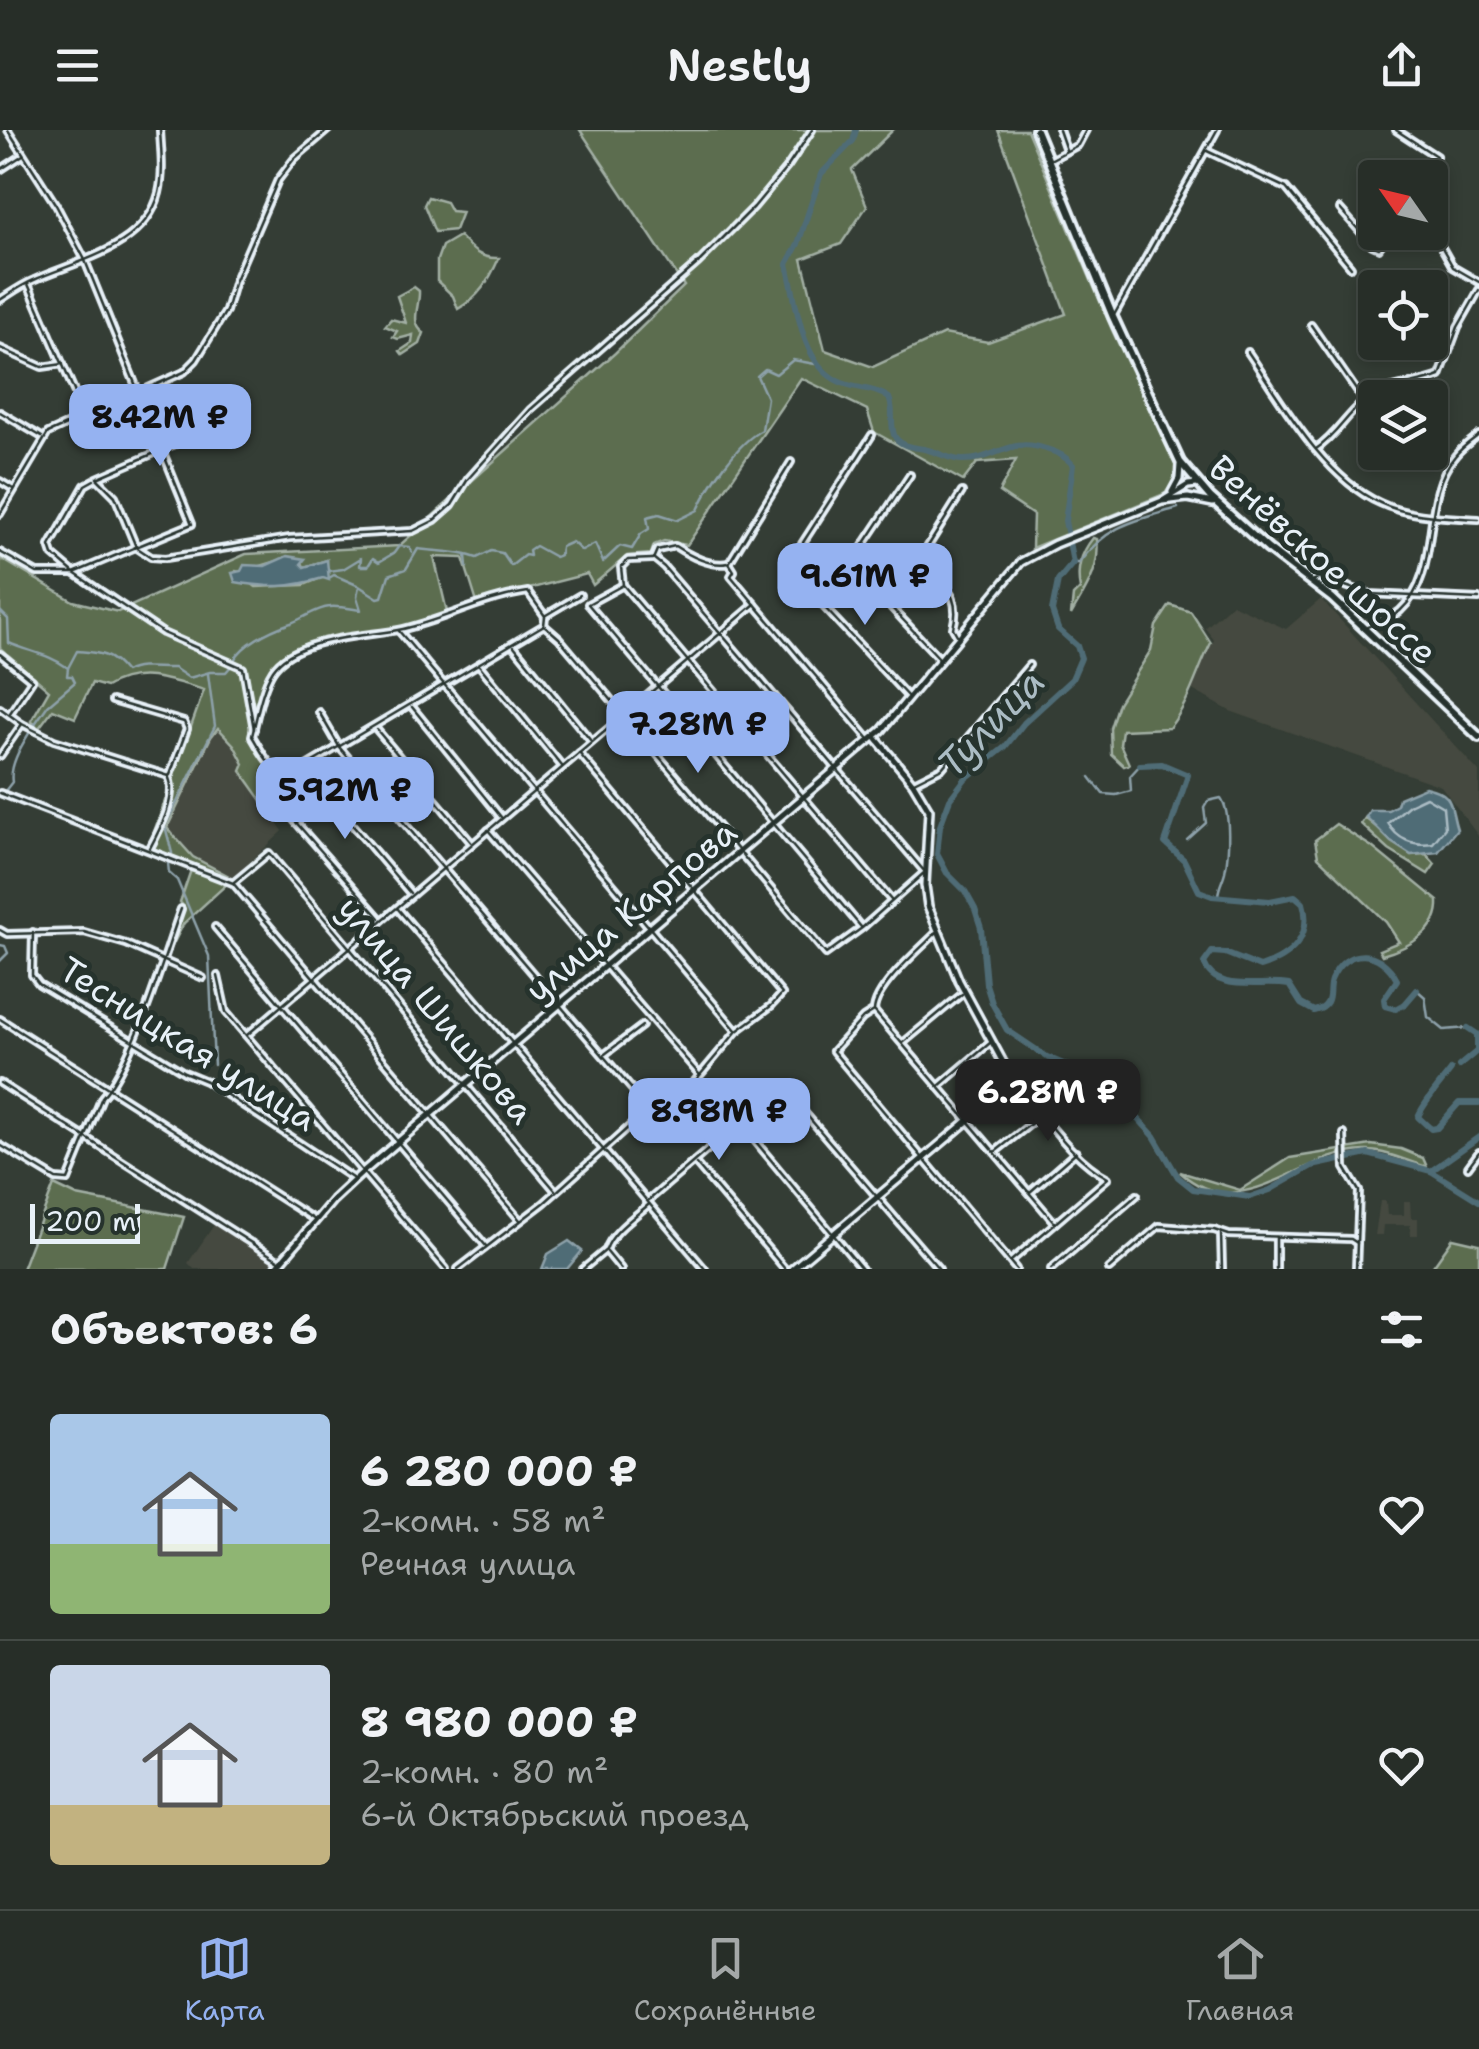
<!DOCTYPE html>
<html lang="ru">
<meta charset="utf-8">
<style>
:root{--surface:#272e28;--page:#333a34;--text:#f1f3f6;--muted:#a4a8a8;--line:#434a45;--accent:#95b2f1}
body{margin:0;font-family:"Shantell Sans",sans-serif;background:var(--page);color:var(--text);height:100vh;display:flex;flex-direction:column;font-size:38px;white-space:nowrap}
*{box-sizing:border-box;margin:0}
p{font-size:32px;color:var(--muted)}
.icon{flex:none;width:55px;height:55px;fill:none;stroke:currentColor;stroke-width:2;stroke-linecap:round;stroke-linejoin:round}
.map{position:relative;height:1139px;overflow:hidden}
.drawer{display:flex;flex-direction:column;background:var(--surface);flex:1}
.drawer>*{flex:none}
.needle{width:65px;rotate:304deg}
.fabs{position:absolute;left:1358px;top:30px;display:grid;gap:20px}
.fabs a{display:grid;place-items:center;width:90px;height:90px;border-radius:10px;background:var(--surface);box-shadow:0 5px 15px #0003,0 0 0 2px var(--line);font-size:50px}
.scale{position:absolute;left:30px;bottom:25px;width:110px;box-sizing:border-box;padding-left:10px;border:5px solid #e8f1f8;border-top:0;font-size:28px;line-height:35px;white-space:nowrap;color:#e8f1f8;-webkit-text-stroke:8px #26332d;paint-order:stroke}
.price{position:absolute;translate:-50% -85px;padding:0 22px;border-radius:20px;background:var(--accent);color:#111;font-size:32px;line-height:65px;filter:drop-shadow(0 2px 5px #0008)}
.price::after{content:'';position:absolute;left:50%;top:60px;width:30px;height:22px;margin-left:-15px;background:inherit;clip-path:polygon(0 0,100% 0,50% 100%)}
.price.on{background:#222;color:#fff}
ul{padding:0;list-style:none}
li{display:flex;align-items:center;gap:30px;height:250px;padding:0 50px}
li+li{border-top:2px solid var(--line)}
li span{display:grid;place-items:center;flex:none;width:280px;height:200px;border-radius:10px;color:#555}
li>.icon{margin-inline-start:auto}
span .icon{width:120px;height:120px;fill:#fffc;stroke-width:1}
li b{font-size:42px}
h2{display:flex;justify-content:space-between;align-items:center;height:120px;padding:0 50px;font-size:42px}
header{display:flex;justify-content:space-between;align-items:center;height:130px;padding:0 50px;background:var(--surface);font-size:45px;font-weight:600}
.menu{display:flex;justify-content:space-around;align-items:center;height:140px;border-top:2px solid var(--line);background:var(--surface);font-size:28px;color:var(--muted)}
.menu a{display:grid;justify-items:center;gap:5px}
.menu .on{color:var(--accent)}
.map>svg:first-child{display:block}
.built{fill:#45493f}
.green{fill:#5c6d4f;stroke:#a2afa4;stroke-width:2.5;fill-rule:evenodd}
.water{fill:#506c76;stroke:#8da1aa;stroke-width:2.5}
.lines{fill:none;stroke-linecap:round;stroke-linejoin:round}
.shore{stroke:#abbcc4;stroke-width:2.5}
.stream{stroke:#8da1aa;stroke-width:2.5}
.river{stroke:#506c76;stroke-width:6}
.street-casing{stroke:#e8f1f8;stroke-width:10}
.secondary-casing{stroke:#e8f1f8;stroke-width:12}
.primary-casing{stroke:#e8f1f8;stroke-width:14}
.street{stroke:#26332d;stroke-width:2.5}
.secondary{stroke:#26332d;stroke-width:5}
.primary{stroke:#26332d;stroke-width:6}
.labels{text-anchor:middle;stroke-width:10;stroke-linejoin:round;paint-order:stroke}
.street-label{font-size:35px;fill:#e8f1f8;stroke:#26332d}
.water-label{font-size:38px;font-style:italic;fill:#abbcc4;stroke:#26332d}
</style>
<header><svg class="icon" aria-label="menu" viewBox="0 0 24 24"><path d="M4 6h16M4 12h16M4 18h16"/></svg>Nestly<svg class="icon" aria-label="share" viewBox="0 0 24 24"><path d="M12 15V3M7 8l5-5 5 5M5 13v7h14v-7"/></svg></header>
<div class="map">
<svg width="1479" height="1139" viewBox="0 0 1479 1139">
<rect width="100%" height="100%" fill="#343d35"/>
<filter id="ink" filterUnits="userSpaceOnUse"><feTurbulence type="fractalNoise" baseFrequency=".01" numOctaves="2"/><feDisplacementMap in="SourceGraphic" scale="20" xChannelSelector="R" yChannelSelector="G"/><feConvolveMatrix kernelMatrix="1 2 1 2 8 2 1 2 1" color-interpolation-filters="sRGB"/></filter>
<g filter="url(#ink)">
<!-- built -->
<g class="built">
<path d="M1321,469l158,173v65l-38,-51 -211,-75 -41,-23 25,-48 -9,-12 27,-24 54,25z"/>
<path d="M218,598l16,17 10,19 -3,8 42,59 -50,47 -40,-21 -26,-29 44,-92z"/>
<path d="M1380,1071h6l1,14h17v-14h6l1,17h7v17h-7l-1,-10h-27l-1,10h-7z"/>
<path d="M216,1092l58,38 -7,9h-73l-6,-6z"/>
</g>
<!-- green -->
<g class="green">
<path d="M580,0h313l-41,40 15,36 -26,38 -39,15 23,91 48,17 71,-33 44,8 78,-28 -68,-184h29l86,202 51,109 13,20 -3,23 -10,10 -132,54 1,-33 -34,-23 17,-32 -39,3 -14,18 -89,-49 -7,-22 -66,-32 -114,167 -23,-4 -10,4 -3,9 -24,2 -34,29 -6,-11 -55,14 -4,7 -28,3 -22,8 -15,-48 -29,-1 14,59c-16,5 -35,16 -52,18 -36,3 -91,5 -118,36 -14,15 -18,47 -23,66l15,25 20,19 -27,22 -22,-31 3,-7 -10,-19 -16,-17 -7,9 -44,91 26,29 34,18 -4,2 -75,-28 56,-159c-35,-10 -65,-23 -98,-3l-14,-4 -17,35 -22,-9 -14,19 -8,-7 18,-31 -49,-42v-90l73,43 45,11 128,-58 153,-8 216,-193 69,-67zM301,430l3,7 23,-7 -1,16 -22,9 -48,2 -21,-16 6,1 36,-11z"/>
<path d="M428,67l18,5 5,9 11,1 -7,18 -20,2 -11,-27z"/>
<path d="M459,106c13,14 21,23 40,22 -10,23 -20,39 -41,51l-5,-13 -16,-15v-21l5,-14z"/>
<path d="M414,157l5,4c1,15 -10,32 5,42l-4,11 -17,11 -3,-4 12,-8 1,-8 -15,4 -5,-2 4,-6 -12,-5 6,-7 15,4 -9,-27z"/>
<path d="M1093,408l4,1c4,30 -12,51 -26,76l2,-19 7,-7c-4,-19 0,-35 13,-51z"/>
<path d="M1170,475l21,7 20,31c-14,28 -22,61 -42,85l-47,2 -2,14 9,20 -5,2 -13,-12 -1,-26 8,-25 33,-53 5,-24z"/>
<path d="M1365,688l46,37 15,-1 9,10 -7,10 -39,-24 -28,-26z"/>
<path d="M1336,694l36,23 66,54c2,30 -30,47 -56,54l-3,-5 20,-8 -13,-20 -68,-65 -3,-17z"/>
<path d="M191,740l36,14 -43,39 -18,35 18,-51 -4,-5z"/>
<path d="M1371,1015l30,4 22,9 4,9c-18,-5 -40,-16 -60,-16 -67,-1 -124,78 -187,21l60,18 50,-32z"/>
<path d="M54,1055l23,11 107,21 -17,52h-145z"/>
<path d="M1453,1108l26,6v25h-48z"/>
</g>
<!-- water -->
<g class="water">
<path d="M287,426l18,3 -4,5 3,3 23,-7 2,20 -6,-2c-34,10 -53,10 -88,4l-3,-9 9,-2 3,-6 21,1z"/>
<path d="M1425,657c31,7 24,18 32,42l-19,23 -27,3 -20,-13 -25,-25 4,-7h18l9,-5 2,-7z"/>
<path d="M569,1111l13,10 -15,18h-25l6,-15z"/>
</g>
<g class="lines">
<!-- shore -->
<path class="shore" d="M1426,667l17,10 2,21 -12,15c-19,3 -36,-3 -45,-20l21,-18z"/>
<!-- stream -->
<g class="stream">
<path d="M466,425l1,12"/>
<path d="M1073,433h6c29,-39 55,-42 99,-55"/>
<path d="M328,441l15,-2 18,-11 -1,8h8l5,-8 6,4 15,-9 5,-7 10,1 3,6"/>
<path d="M329,448l5,-3 23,10"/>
<path d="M0,481l8,8 1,24c20,9 40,11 59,25l-1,8h5l3,6 -27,23 -16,23"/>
<path d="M234,530c9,-16 34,-29 54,-36 14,-4 27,-16 42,-17 10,-1 21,2 31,3l-4,-13 2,-11 19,12 4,-1 7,-22 17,-6 12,-20c21,3 40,2 59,9l14,-7 11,2 9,13 14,-11 5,1 -1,-6 6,-4 20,11 5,-2 1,-8 11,-5 10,9 13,-7 8,18 17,-16 12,3 9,-15 8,-5 -2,-12 12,-3 19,6 20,-10c11,-25 40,-68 64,-80l5,-32 -10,-22 8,-7 11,5 17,-14 22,4"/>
<path d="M68,538l9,-17c23,2 33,2 48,21 15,-8 33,-3 49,-4l15,10 21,-6h16l6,-7"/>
<path d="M1090,647l13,17 13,1 15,-4 -1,-15 10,-11"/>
<path d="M5,661l7,-9c-3,-17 10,-37 19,-52"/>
<path d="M0,667h1"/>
<path d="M1187,710l19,-17 -2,-15 4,-7 13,-3c10,14 8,56 4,74 -2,8 -6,14 -7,23"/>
<path d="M172,723l-7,-27 50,-100 -7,-52"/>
<path d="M168,733l1,10 8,7 32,76 5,109"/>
<path d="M0,815l5,1 3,7 -8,8"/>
<path d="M1417,860l8,7 3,20 16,13 24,-2"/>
<path d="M1080,965l5,-23"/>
</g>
<!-- river -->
<g class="river">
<path d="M856,0l-3,11 -32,33 -23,70 -11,20c10,38 12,95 49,116 17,10 36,6 53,18 6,13 0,27 6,39 7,10 18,10 29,12 12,2 26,11 38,11 33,1 47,-24 84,-11 11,3 20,7 27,16l-8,56 8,42 -15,18 -6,30 6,18 19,17 4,12 -9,21 -48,44 -19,24 -40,32 -15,20 -10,27 -3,28 10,19 18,18 10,18 6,19 5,56 6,19 15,27 40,27 57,24 50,55 24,41 15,12 57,8 20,-7 42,-24 56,-12 63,17 48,30"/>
<path d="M1140,635l22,-1 26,11 -23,68 19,17 15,31 13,5 58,5 25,-5 8,7c10,34 -12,54 -43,64l-35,-14 -13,-1 -8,11c11,31 57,17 85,22l12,19 13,7c6,-2 9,-2 13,-8 4,-7 1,-15 4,-23 15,-35 50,-31 66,0l-13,19 1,7 11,3 9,-5 12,-14"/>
<path d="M1459,936l18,-15v-17l-9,-6"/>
<path d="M1451,940c-9,12 -29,35 -33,47l13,12 6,-1 22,-25h20"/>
<path d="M1431,1041l48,-34"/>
</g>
<!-- street casing -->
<g class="street-casing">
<g id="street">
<path d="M8,0l48,75 28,53 108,266 -56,23 -21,-51 -18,-18 134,-58 4,-5"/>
<path d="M1059,0l7,20"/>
<path d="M1396,0l40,26 -12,22"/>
<path d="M1207,21l79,37 65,79"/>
<path d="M1050,30l28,-15 8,-15"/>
<path d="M0,40l23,-15"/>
<path d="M1340,79l32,36 7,3 11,-16"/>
<path d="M1424,102l16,12 13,23 26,15"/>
<path d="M28,154l56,130"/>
<path d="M0,170c11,-7 22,-15 34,-20 45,-20 111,-32 125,-87 5,-21 2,-42 1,-63"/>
<path d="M1113,187l104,-187"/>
<path d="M1311,195l52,75"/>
<path d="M0,218l42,19 21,-3"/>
<path d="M1248,222c34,50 75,125 132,151 29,14 67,14 99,16"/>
<path d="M0,282l42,25"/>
<path d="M872,305l-70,109 -5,34 112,120"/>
<path d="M1316,319c20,-13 29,-32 47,-47 20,-17 52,-16 77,-26l18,-49 21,-37"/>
<path d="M910,345l-51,77 -2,14 15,21 67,71"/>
<path d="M0,351l13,8"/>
<path d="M0,384l48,-81 136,-61 12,-12 30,-49 9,-31 43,-100 16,-21 34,-29"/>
<path d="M0,422l37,21h36"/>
<path d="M654,427l3,-7 18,-4c15,10 36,21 54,17"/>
<path d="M729,433l5,8 -3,5 138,163"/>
<path d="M729,433l62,-101"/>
<path d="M73,442l-20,-17 -3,-9 35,-61 9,-5"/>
<path d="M1314,450l8,-2 47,16 110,5"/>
<path d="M623,455l-35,19 273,323"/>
<path d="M623,455l-2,-18 7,-7 24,-1"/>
<path d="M624,456l267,314"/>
<path d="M528,462l17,24 -1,9 -253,150c-20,-1 -29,-23 -39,-39 5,-20 10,-49 21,-66 23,-34 95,-33 130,-41 43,-10 81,-31 125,-37z"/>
<path d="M546,485l34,-20"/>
<path d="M544,495l15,13 267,316 36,-26 63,-56 -261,-305 -11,-9"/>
<path d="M1365,498c11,-5 25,-9 35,-17 43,-39 19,-113 55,-155 6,-8 16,-15 24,-21"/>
<path d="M399,501l337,399"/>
<path d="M957,505l-4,-7c12,-44 -27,-47 -28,-77l37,-59"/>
<path d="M514,516l77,95"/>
<path d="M0,524l32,26 -22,33"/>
<path d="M479,535l83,101"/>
<path d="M112,571l72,21 3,7 -17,46"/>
<path d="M412,577l89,110"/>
<path d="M0,578l22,16 32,16 115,36"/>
<path d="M319,582l21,36 308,360"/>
<path d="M254,599l-11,-61 -80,-35 -89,-60 62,-26 15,10 14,1 125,-20 123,-7 22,-11 17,-15 16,-26 62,-69 168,-147 56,-56 34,-41 24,-36"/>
<path d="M377,600l94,112"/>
<path d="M0,626l22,-32"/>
<path d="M305,639l105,124"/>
<path d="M914,652l28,-14 87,-103"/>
<path d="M0,663l233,90 287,337"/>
<path d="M279,667l7,14 94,107"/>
<path d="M488,700l211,244"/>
<path d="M149,720c10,-19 28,-52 20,-72"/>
<path d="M234,752l35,-29 286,337"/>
<path d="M398,779l307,360"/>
<path d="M215,797l271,319"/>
<path d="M0,800l7,4 77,-2 42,12 77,34"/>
<path d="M33,802l-1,43 7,9 145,88 22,9 146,97"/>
<path d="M937,802c-18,18 -62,55 -63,79l-11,7 -30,33 183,218"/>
<path d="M218,846l8,36 220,257"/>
<path d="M875,882l180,211"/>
<path d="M0,889l315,201"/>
<path d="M247,905l508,-431"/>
<path d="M903,913l59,-49"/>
<path d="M605,924l37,-28"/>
<path d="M0,953l281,179"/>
<path d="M939,956l51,-43"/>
<path d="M786,961l153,178"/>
<path d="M741,994l121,145"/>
<path d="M1344,1004l1,34 14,23 -3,78"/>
<path d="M0,1015l56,34 12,1 34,-83c31,-33 62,-141 79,-188"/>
<path d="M995,1022l48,-38"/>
<path d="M696,1034l89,105"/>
<path d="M1468,1037l11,-15"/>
<path d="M1030,1062l46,-40"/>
<path d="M649,1070l118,-101"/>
<path d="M1221,1103l1,36"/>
<path d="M607,1122l14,17"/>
<path d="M1011,1131l97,-83c-38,-20 -65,-65 -94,-96"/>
<path d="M458,1139l86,-66 105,-94 41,-22 47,-56 34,-25 11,-12 -203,-241"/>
<path d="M583,1139l23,-19c6,-18 27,-32 42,-45"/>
<path d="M1051,1139l86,-74"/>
<path d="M1109,1139l50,-43 55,4 15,5 122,4 6,4"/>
<path d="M1276,1139v-32"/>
</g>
</g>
<!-- secondary casing -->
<g class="secondary-casing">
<g id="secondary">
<path d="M1172,362l7,-13 1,-14"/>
<path d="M1164,370l24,-15 9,-1"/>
<path d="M275,1139l58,-69 31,-29 518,-441 139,-168 34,-18 107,-43 26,-3 25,5"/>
<path d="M792,1139l216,-182 4,-8 -53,-98 -31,-75 -3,-21 4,-75 -16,-27 -38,-46"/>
</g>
</g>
<!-- primary casing -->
<g class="primary-casing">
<path id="primary" d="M1036,0l77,187 67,145 30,35 58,52 64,49 147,139"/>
</g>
<!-- street -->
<use href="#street" class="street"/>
<!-- secondary -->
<use href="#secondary" class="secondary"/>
<!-- primary -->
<use href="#primary" class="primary"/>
</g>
</g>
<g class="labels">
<!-- street labels -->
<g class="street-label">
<text transform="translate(1323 430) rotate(42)" y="12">Венёвское шоссе</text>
<text transform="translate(631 781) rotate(-40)" y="12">улица Карпова</text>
<text transform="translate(436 880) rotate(50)" y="12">улица Шишкова</text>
<text transform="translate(188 914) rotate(32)" y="12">Тесницкая улица</text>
</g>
<!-- water labels -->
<g class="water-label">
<text transform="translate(991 593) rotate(-46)" y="13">Тулица</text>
</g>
</g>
</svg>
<div class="fabs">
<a><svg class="needle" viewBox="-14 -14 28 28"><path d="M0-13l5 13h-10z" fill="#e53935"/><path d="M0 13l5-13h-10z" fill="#a4a8a8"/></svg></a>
<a><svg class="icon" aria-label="locate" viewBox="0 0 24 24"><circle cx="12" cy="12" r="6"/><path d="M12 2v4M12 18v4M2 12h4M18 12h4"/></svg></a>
<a><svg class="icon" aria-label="layers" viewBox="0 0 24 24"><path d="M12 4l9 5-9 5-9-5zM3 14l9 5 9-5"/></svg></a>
</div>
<div class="scale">200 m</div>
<b class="price" style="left:160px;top:339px">8.42M ₽</b>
<b class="price" style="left:865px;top:498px">9.61M ₽</b>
<b class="price" style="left:698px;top:646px">7.28M ₽</b>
<b class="price" style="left:345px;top:712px">5.92M ₽</b>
<b class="price on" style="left:1048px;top:1014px">6.28M ₽</b>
<b class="price" style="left:719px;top:1033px">8.98M ₽</b>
</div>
<section class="drawer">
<h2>Объектов: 6<svg class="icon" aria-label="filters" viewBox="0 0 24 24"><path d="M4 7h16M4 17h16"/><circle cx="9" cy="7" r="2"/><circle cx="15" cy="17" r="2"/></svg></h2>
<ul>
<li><span style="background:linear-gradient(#a9c7e8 65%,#8fb573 0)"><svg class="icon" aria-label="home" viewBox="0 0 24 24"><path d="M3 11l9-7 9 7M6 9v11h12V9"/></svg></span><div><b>6 280 000 ₽</b><p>2-комн. · 58 m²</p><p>Речная улица</p></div><svg class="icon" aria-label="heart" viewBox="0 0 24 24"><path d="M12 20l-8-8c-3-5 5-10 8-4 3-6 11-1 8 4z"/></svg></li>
<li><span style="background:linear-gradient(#c9d6e8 70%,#c2b280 0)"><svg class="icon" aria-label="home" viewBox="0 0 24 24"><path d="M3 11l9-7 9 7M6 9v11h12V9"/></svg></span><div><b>8 980 000 ₽</b><p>2-комн. · 80 m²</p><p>6-й Октябрьский проезд</p></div><svg class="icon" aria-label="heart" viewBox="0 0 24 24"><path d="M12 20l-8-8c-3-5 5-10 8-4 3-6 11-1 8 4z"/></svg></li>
</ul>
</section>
<nav class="menu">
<a class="on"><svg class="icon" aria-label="map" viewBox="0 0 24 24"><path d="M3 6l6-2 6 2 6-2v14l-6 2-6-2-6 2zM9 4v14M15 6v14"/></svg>Карта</a>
<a><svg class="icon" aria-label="saved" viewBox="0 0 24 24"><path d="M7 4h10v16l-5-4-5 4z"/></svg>Сохранённые</a>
<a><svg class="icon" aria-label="home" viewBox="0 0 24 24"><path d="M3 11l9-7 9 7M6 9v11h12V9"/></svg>Главная</a>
</nav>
